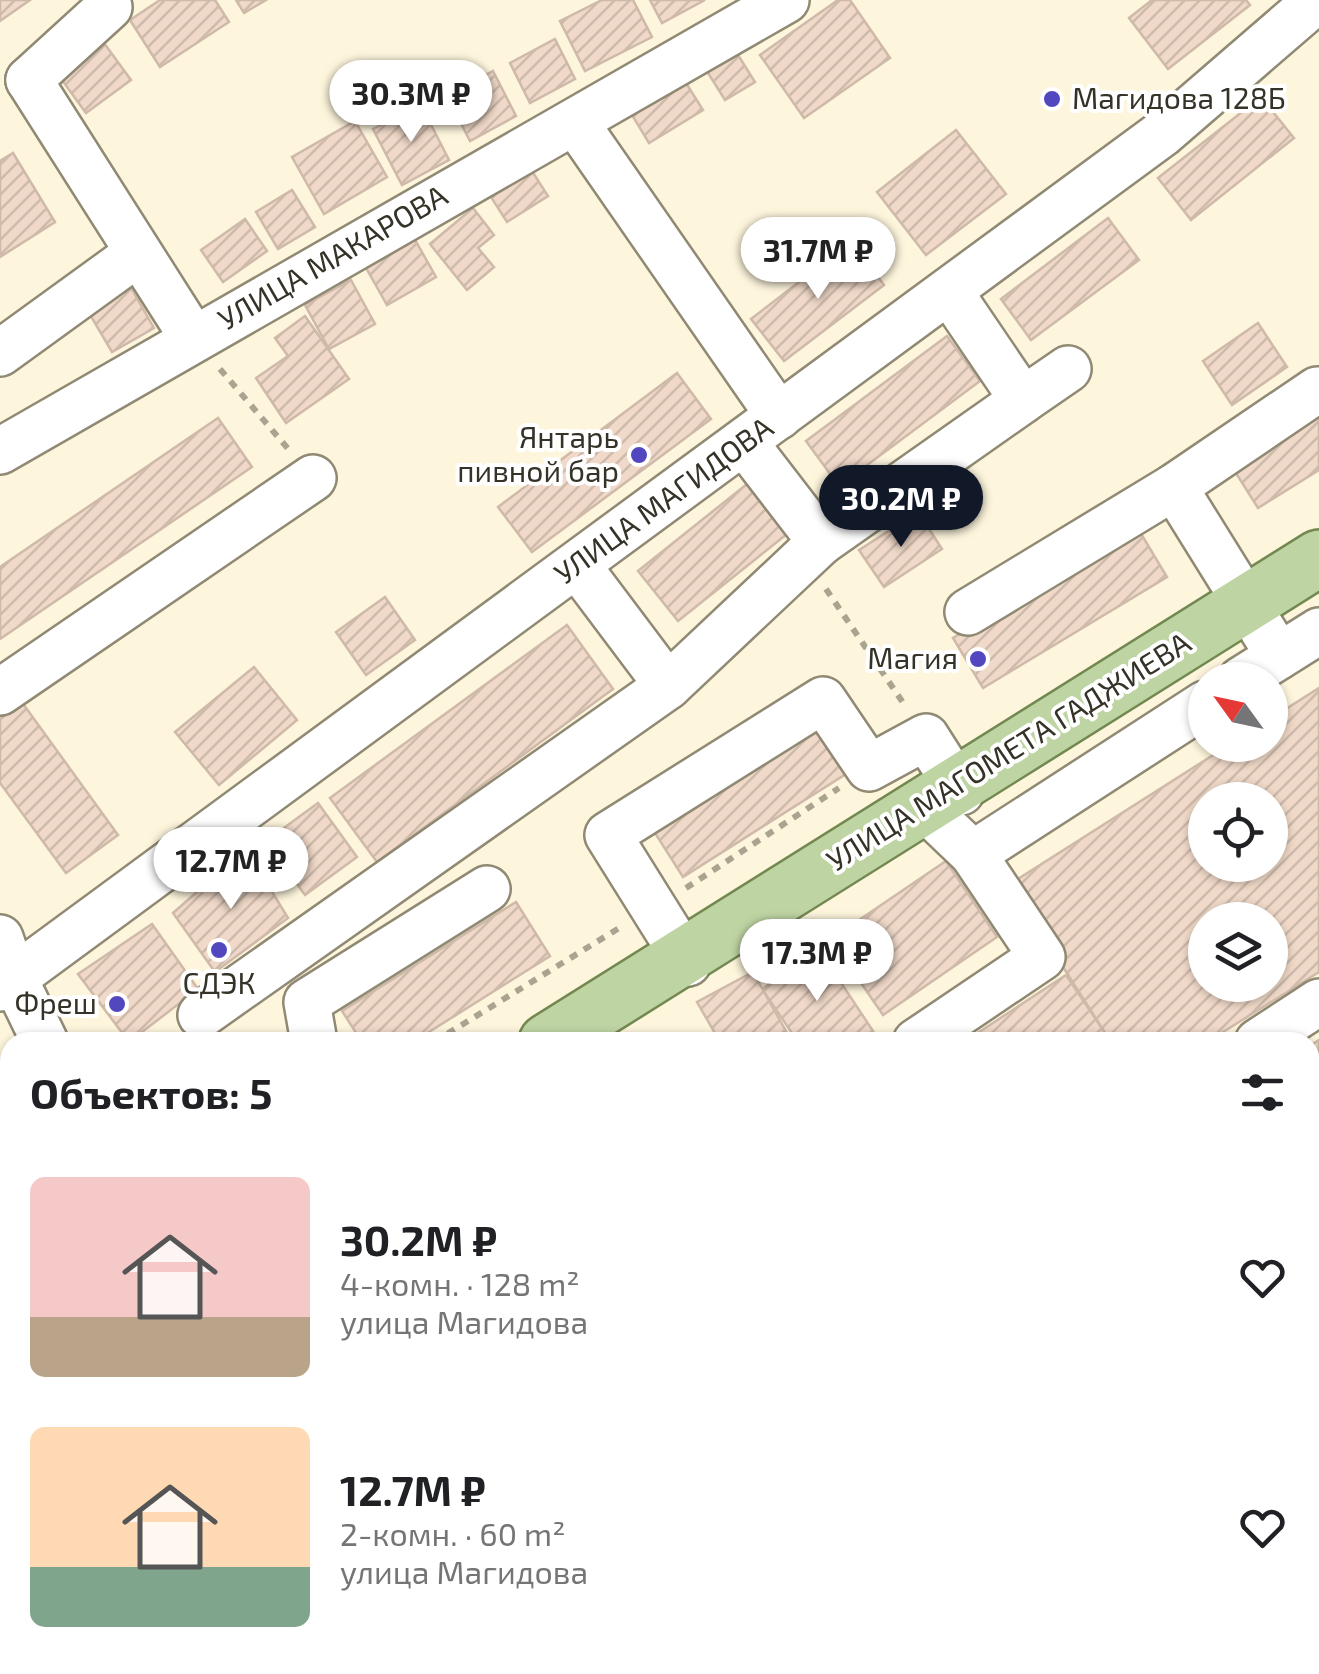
<!DOCTYPE html>
<html lang="ru">
<meta charset="utf-8">
<style>
:root{--surface:#fff;--page:#f2f2f2;--text:#202124;--muted:#757577;--accent:#111827}
body{margin:0;font-family:"Exo 2",sans-serif;background:var(--page);color:var(--text);height:100vh;display:flex;flex-direction:column;font-size:38px;white-space:nowrap}
*{box-sizing:border-box;margin:0}
p{font-size:32px;color:var(--muted)}
.icon{flex:none;width:55px;height:55px;fill:none;stroke:currentColor;stroke-width:2;stroke-linecap:round;stroke-linejoin:round}
.map{position:relative;flex:1;overflow:hidden}
.sheet{position:absolute;left:0px;top:1032px;width:1320px;height:642px;display:flex;flex-direction:column;background:var(--surface);border-radius:30px 30px 0 0;box-shadow:0 2px 8px #0004}
.sheet>*{flex:none}
.needle{width:65px;rotate:303deg}
.controls{position:absolute;left:1188px;top:662px;display:grid;gap:20px}
.controls a{display:grid;place-items:center;width:100px;height:100px;border-radius:50%;background:var(--surface);box-shadow:0 2px 8px #0004;font-size:50px}
.price{position:absolute;translate:-50% -85px;padding:0 22px;border-radius:35px;background:#fff;color:#222;font-size:32px;line-height:65px;filter:drop-shadow(0 2px 5px #0008)}
.price::after{content:'';position:absolute;left:50%;top:60px;width:30px;height:22px;margin-left:-15px;background:inherit;clip-path:polygon(0 0,100% 0,50% 100%)}
.price.active{background:var(--accent);color:#fff}
ul{padding:0;list-style:none}
li{display:flex;align-items:center;gap:30px;height:250px;padding:0 30px}
li span{display:grid;place-items:center;flex:none;width:280px;height:200px;border-radius:15px;color:#555}
li>.icon{margin-inline-start:auto}
span .icon{width:120px;height:120px;fill:#fffc;stroke-width:1}
li b{font-size:42px}
h2{display:flex;justify-content:space-between;align-items:center;height:120px;padding:0 30px;font-size:42px}
.map>svg:first-child{display:block}
.cemetery{fill:url(#cemetery-stones)}
.building{fill:url(#building-hatch);stroke:#cfb9a9;stroke-width:2.5;fill-rule:evenodd}
.lines{fill:none;stroke-linecap:round;stroke-linejoin:round}
.minor-casing{stroke:#908973;stroke-width:50}
.major-casing{stroke:#738850;stroke-width:60}
.path{stroke:#a9a390;stroke-width:6;stroke-dasharray:8 8;stroke-linecap:butt}
.minor{stroke:#fff;stroke-width:45}
.major{stroke:#bfd4a3;stroke-width:55}
.poi-dot{fill:#5347bf;stroke:#fff;stroke-width:4}
.labels{text-anchor:middle;stroke-width:8;stroke-linejoin:round;paint-order:stroke}
.poi-label{font-size:30px;fill:#353228;stroke:#fff;text-anchor:end}
.street-label{font-size:30px;fill:#353228;stroke:#fff}
</style>
<div class="map">
<svg width="1319" height="1674" viewBox="0 0 1319 1674">
<defs>
<pattern id="cemetery-stones" width="16" height="16" patternUnits="userSpaceOnUse" patternTransform="scale(2.5)"><rect width="16" height="16" fill="#f8c7c2"/><path d="M2 7V4a2 2 0 0 1 4 0v3zM10 15v-3a2 2 0 0 1 4 0v3z" fill="#d5aba7"/></pattern>
<pattern id="building-hatch" width="6" height="6" patternUnits="userSpaceOnUse" patternTransform="scale(2.5)"><rect width="6" height="6" fill="#f0d9c8"/><path d="M-1 1l2-2M0 6l6-6M5 7l2-2" fill="none" stroke="#cebbac"/></pattern>
</defs>
<rect width="100%" height="100%" fill="#fdf5dc"/>
<!-- cemetery -->
<path class="cemetery" d="M1319,1167v507h-336l3,-9h324v-492z"/>
<!-- building -->
<g class="building">
<path d="M0,0h30l-30,21z"/>
<path d="M160,0h55l14,22 -69,45 -30,-47z"/>
<path d="M236,0h30l-22,13z"/>
<path d="M602,0h31l19,37 -67,34 -25,-50z"/>
<path d="M650,0h55l-43,23z"/>
<path d="M838,0h12l40,58 -86,60 -44,-63z"/>
<path d="M1152,0h94l4,5 -82,64 -39,-51z"/>
<path d="M555,39l20,40 -45,24 -20,-40z"/>
<path d="M104,43l27,37 -45,33 -27,-37z"/>
<path d="M733,47l22,35 -30,18 -22,-35z"/>
<path d="M493,71l23,45 -46,25 -23,-45z"/>
<path d="M686,83l17,27 -54,33 -17,-28z"/>
<path d="M1261,97l33,41 -103,82 -33,-42z"/>
<path d="M421,105l28,55 -47,25 -29,-56z"/>
<path d="M355,121l32,56 -63,37 -32,-57z"/>
<path d="M956,130l50,64 -80,61 -49,-63z"/>
<path d="M13,153l42,69 -55,35v-96z"/>
<path d="M530,168l18,28 -41,26 -18,-28z"/>
<path d="M292,190l23,37 -37,22 -22,-37z"/>
<path d="M473,208l21,27 -16,13 16,19 -27,23 -37,-46z"/>
<path d="M1108,218l31,42 -108,80 -30,-41z"/>
<path d="M245,219l22,32 -44,31 -22,-32z"/>
<path d="M414,238l22,39 -49,28 -22,-39z"/>
<path d="M851,242l33,43 -100,76 -33,-42z"/>
<path d="M351,280l24,44 -46,25 -24,-44z"/>
<path d="M131,288l23,40 -42,24 -23,-39z"/>
<path d="M305,316l44,63 -63,44 -30,-45 32,-22 -13,-18z"/>
<path d="M1258,323l29,44 -55,38 -29,-44z"/>
<path d="M947,336l33,45 -141,105 -33,-45z"/>
<path d="M677,373l34,46 -179,133 -34,-45z"/>
<path d="M1319,401v69l-61,38 -31,-49z"/>
<path d="M218,418l34,49 -252,172v-72z"/>
<path d="M752,480l40,50 -114,91 -40,-50z"/>
<path d="M918,512l24,37 -58,38 -25,-37z"/>
<path d="M1137,527l30,50 -184,111 -30,-50z"/>
<path d="M385,597l30,43 -49,35 -30,-43z"/>
<path d="M567,625l46,64 -236,173 -47,-64z"/>
<path d="M254,667l43,53 -78,65 -44,-53z"/>
<path d="M1319,688v284l-112,70h-96l-101,-158 219,-139h41v-26zM1205,800h65v65h-65zM1205,920h65v65h-65z"/>
<path d="M21,701l97,134 -52,38 -66,-90v-66z"/>
<path d="M822,712l35,55 -174,110 -35,-55z"/>
<path d="M318,803l39,54 -52,38 -39,-54z"/>
<path d="M246,849l42,69 -73,54 -42,-59z"/>
<path d="M946,861l51,76 -114,78 -52,-76z"/>
<path d="M516,902l34,54 -137,86h-51l-20,-31z"/>
<path d="M152,924l46,65 -69,53 -51,-68z"/>
<path d="M820,951l53,80 -18,11h-57l-36,-53z"/>
<path d="M753,972l39,70h-72l-23,-40z"/>
<path d="M1066,975l45,67h-147z"/>
<path d="M1319,1040v24l-9,-13v-5z"/>
<path d="M1310,1068l9,10v69l-9,8z"/>
<path d="M10,1172v85l-10,6v-85z"/>
<path d="M146,1665h38l-13,9h-18z"/>
<path d="M500,1665l122,1 122,-1 -6,9h-231z"/>
</g>
<g class="lines">
<!-- minor casing -->
<g class="minor-casing">
<g id="minor">
<path d="M29,80l164,258"/>
<path d="M29,80l80,-73 -3,-7"/>
<path d="M575,122l204,294"/>
<path d="M949,291l74,109 45,-31"/>
<path d="M0,353l138,-100"/>
<path d="M744,442l77,100 202,-142"/>
<path d="M0,451l786,-451"/>
<path d="M1174,487l143,-97"/>
<path d="M968,612l206,-125 105,169"/>
<path d="M1241,680l78,-49"/>
<path d="M668,686l153,-144"/>
<path d="M0,692l313,-214"/>
<path d="M973,854l232,-150"/>
<path d="M0,938l14,40 31,64"/>
<path d="M688,963l-80,-128 215,-135 46,68 57,-31 35,55"/>
<path d="M0,988l1163,-855 154,-133"/>
<path d="M201,1015l467,-329 -91,-121"/>
<path d="M314,1042l-7,-40 180,-113"/>
<path d="M916,1042l126,-85 -69,-103 -44,-42"/>
<path d="M1258,1042l61,-40"/>
<path d="M0,1295l10,-6"/>
<path d="M66,1665l8,9"/>
<path d="M478,1665l13,9"/>
<path d="M967,1674l2,-9"/>
</g>
</g>
<!-- major casing -->
<g class="major-casing">
<g id="major">
<path d="M547,1042l772,-484"/>
<path d="M0,1397l10,-7"/>
</g>
</g>
<!-- path -->
<g class="path">
<path d="M220,369l70,82"/>
<path d="M826,589l80,118"/>
<path d="M686,888l153,-100"/>
<path d="M434,1042l190,-117"/>
</g>
<!-- minor -->
<use href="#minor" class="minor"/>
<!-- major -->
<use href="#major" class="major"/>
</g>
<!-- markers -->
<g class="poi-dot">
<circle cx="1052" cy="99" r="10"/>
<circle cx="639" cy="455" r="10"/>
<circle cx="978" cy="659" r="10"/>
<circle cx="219" cy="950" r="10"/>
<circle cx="117" cy="1004" r="10"/>
</g>
<g class="labels">
<!-- poi labels -->
<g class="poi-label">
<text x="1072" y="109" text-anchor="start">Магидова 128Б</text>
<text x="619" y="448">Янтарь<tspan x="619" dy="34">пивной бар</tspan></text>
<text x="958" y="669">Магия</text>
<text x="219" y="994" text-anchor="middle">СДЭК</text>
<text x="97" y="1014">Фреш</text>
</g>
<!-- street labels -->
<g class="street-label">
<text transform="translate(333 258) rotate(-30)" y="10">УЛИЦА МАКАРОВА</text>
<text transform="translate(664 501) rotate(-36)" y="10">УЛИЦА МАГИДОВА</text>
<text transform="translate(1009 752) rotate(-32)" y="10">УЛИЦА МАГОМЕТА ГАДЖИЕВА</text>
</g>
</g>
</svg>
<div class="controls">
<a><svg class="needle" viewBox="-14 -14 28 28"><path d="M0-13l5 13h-10z" fill="#e53935"/><path d="M0 13l5-13h-10z" fill="#757577"/></svg></a>
<a><svg class="icon" aria-label="locate" viewBox="0 0 24 24"><circle cx="12" cy="12" r="6"/><path d="M12 2v4M12 18v4M2 12h4M18 12h4"/></svg></a>
<a><svg class="icon" aria-label="layers" viewBox="0 0 24 24"><path d="M12 4l9 5-9 5-9-5zM3 14l9 5 9-5"/></svg></a>
</div>
<b class="price" style="left:411px;top:145px">30.3M ₽</b>
<b class="price" style="left:818px;top:302px">31.7M ₽</b>
<b class="price active" style="left:901px;top:550px">30.2M ₽</b>
<b class="price" style="left:231px;top:912px">12.7M ₽</b>
<b class="price" style="left:817px;top:1004px">17.3M ₽</b>
<section class="sheet">
<h2>Объектов: 5<svg class="icon" aria-label="filters" viewBox="0 0 24 24"><path d="M4 7h16M4 17h16"/><circle cx="9" cy="7" r="2"/><circle cx="15" cy="17" r="2"/></svg></h2>
<ul>
<li><span style="background:linear-gradient(#f6c9c9 70%,#b9a48a 0)"><svg class="icon" aria-label="home" viewBox="0 0 24 24"><path d="M3 11l9-7 9 7M6 9v11h12V9"/></svg></span><div><b>30.2M ₽</b><p>4-комн. · 128 m²</p><p>улица Магидова</p></div><svg class="icon" aria-label="heart" viewBox="0 0 24 24"><path d="M12 20l-8-8c-3-5 5-10 8-4 3-6 11-1 8 4z"/></svg></li>
<li><span style="background:linear-gradient(#ffd9b3 70%,#7fa58c 0)"><svg class="icon" aria-label="home" viewBox="0 0 24 24"><path d="M3 11l9-7 9 7M6 9v11h12V9"/></svg></span><div><b>12.7M ₽</b><p>2-комн. · 60 m²</p><p>улица Магидова</p></div><svg class="icon" aria-label="heart" viewBox="0 0 24 24"><path d="M12 20l-8-8c-3-5 5-10 8-4 3-6 11-1 8 4z"/></svg></li>
</ul>
</section>
</div>
